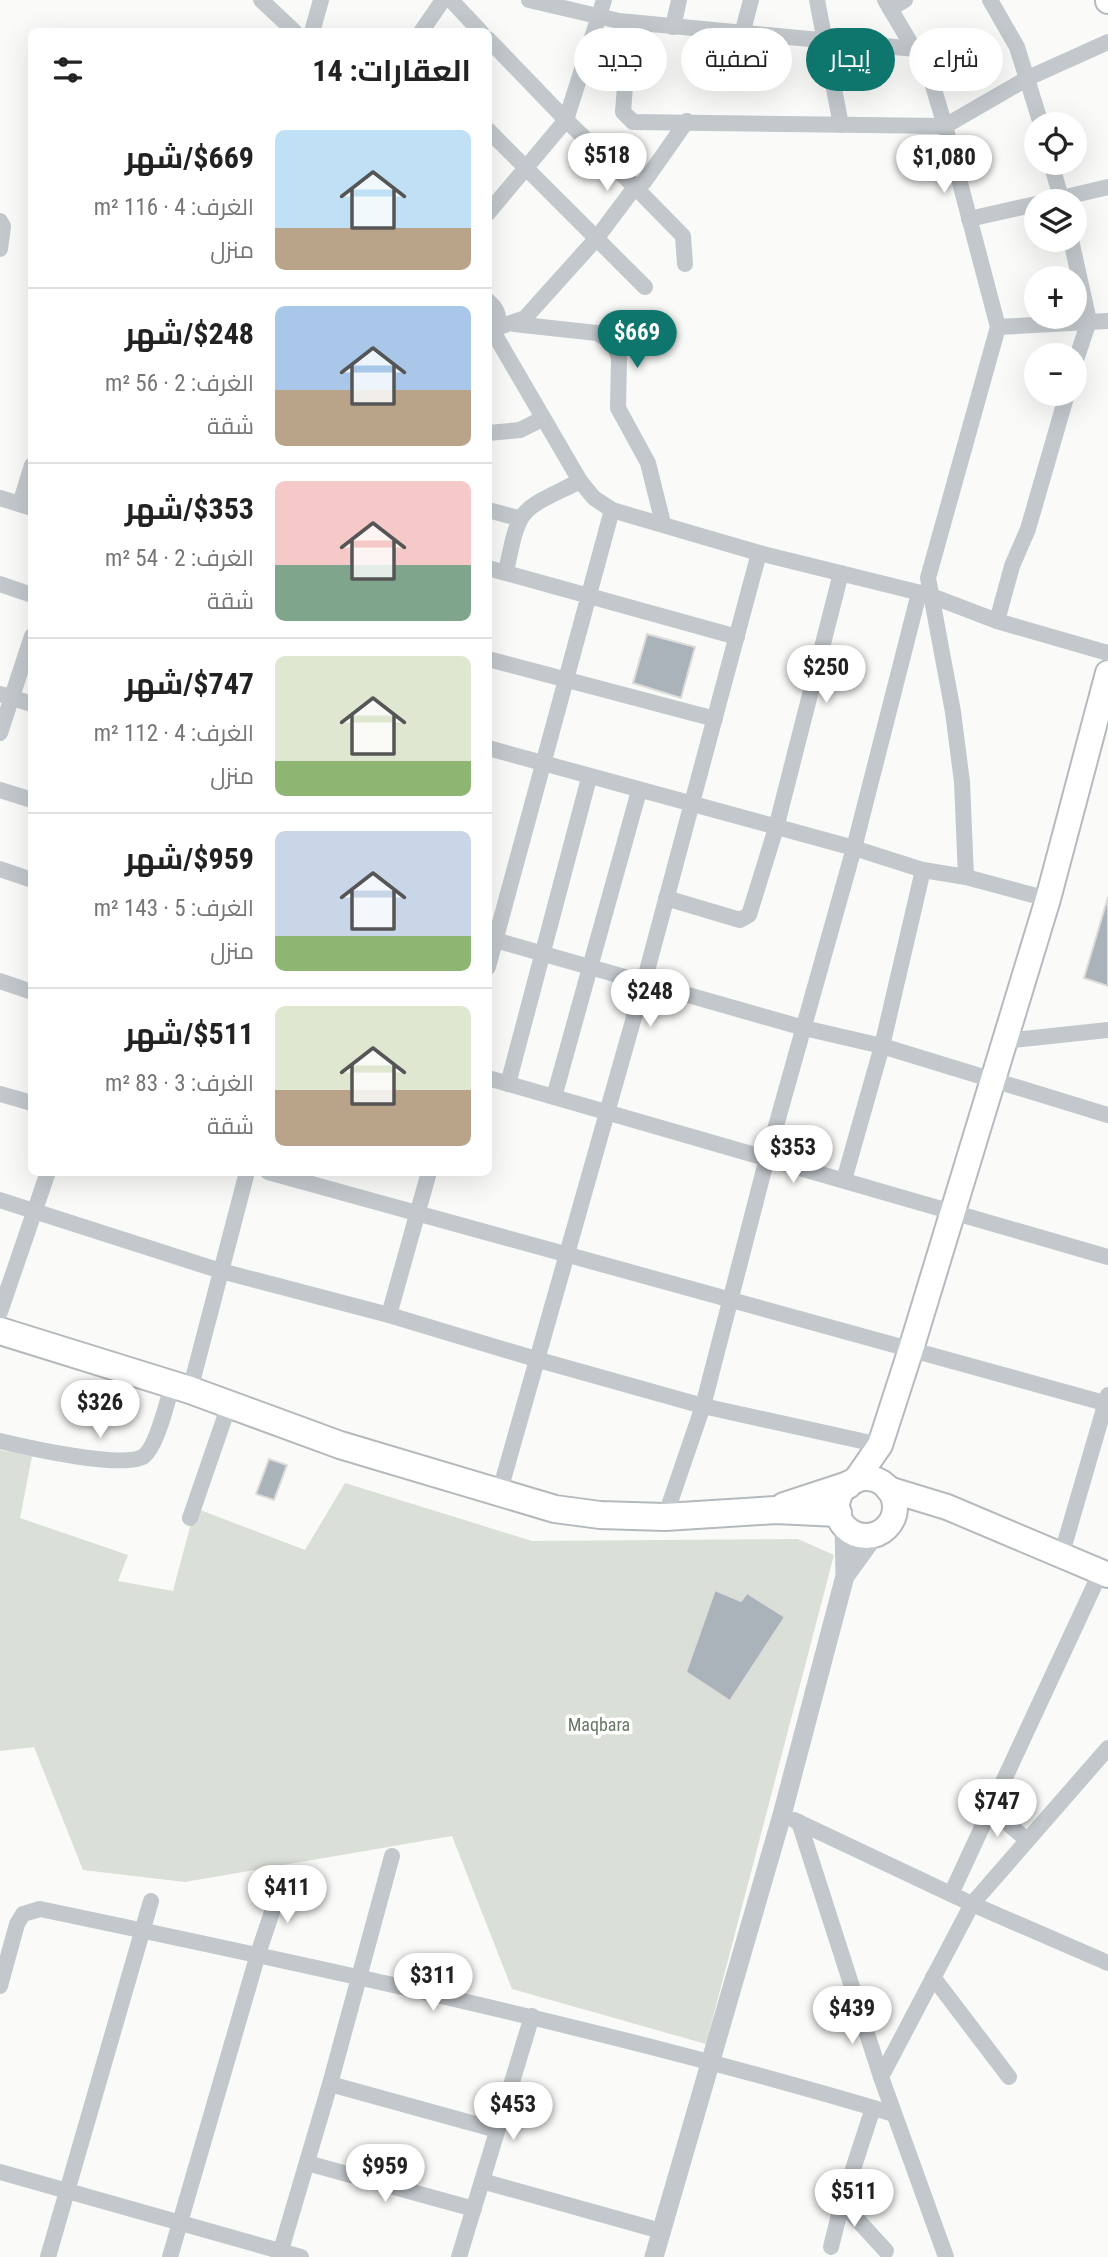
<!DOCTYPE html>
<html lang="ar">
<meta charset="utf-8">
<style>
:root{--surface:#fff;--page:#f6f6f6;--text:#222;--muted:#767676;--line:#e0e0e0;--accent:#0f766e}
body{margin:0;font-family:"Roboto Condensed",Cairo,sans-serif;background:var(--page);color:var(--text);direction:rtl;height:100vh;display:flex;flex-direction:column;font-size:26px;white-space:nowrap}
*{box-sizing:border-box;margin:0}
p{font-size:23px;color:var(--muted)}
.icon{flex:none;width:38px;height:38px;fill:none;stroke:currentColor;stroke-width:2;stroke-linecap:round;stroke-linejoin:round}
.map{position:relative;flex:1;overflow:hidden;direction:ltr}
.drawer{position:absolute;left:28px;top:28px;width:464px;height:1148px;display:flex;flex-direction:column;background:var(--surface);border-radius:10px;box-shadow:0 7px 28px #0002;direction:rtl}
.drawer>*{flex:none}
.banner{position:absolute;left:513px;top:28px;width:490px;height:63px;direction:rtl;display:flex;gap:14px}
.fabs{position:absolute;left:1024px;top:112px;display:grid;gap:14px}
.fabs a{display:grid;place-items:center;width:63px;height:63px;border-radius:50%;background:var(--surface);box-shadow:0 7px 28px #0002;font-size:35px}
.price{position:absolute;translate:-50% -60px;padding:0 16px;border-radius:24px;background:#fff;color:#222;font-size:23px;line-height:46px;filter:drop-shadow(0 2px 4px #0008)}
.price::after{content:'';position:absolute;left:50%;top:42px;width:21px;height:16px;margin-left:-10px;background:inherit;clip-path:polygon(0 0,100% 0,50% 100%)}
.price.on{background:var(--accent);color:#fff}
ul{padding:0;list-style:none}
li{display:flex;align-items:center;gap:21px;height:175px;padding:0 21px}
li+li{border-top:2px solid var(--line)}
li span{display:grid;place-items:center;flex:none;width:196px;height:140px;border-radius:10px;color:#555}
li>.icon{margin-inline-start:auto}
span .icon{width:84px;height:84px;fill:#fffc;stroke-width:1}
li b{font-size:30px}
h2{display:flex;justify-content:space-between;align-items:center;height:84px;padding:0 21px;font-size:30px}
.chip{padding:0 24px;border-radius:32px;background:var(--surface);box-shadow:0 7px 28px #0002;font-size:24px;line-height:63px}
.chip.on{background:var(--accent);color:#fff}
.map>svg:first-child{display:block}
.green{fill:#dadfd7}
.building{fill:#aab3b9;stroke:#dcdcda;stroke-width:2}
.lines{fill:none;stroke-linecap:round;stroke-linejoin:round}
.primary-casing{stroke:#b5babe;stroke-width:28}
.trunk-casing{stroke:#b4b9bd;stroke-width:30}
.minor{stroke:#c3c8cc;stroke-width:16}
.tertiary{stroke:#c3c8cc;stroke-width:19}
.primary{stroke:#fff;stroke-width:24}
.trunk{stroke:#fff;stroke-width:26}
.labels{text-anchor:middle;stroke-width:7;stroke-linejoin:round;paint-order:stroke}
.park-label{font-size:18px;fill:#687a64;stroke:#fff}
</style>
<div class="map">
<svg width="1108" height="2257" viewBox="0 0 1108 2257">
<rect width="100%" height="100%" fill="#fafaf8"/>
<!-- green -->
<path class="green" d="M0,1450l32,6 -12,62 108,37 -10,26 55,10 22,-83 110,42 40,-67 187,58 266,-2 36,16 -128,489 -194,-55 -60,-153 -267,46 -102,-12 -49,-123 -34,4z"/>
<!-- building -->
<g class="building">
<path d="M647,634l48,13 -14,51 -48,-15z"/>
<path d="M1108,897v89l-24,-8z"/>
<path d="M269,1459l18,6 -13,35 -18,-6z"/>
<path d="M715,1590l26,11 6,-8 38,24 -55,84 -44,-29z"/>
</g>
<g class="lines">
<!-- primary casing -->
<g class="primary-casing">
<g id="primary">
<path d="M1108,0v1"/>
<circle cx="866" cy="1507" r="29"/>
<path d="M855,1481l25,-36 31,-96 137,-450 60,-226"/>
<path d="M888,1489l59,18 161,68"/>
</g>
</g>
<!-- trunk casing -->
<g class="trunk-casing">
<g id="trunk">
<path d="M0,1331l190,59 150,55 215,64 45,6 65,2 111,-7 62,3"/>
<path d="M784,1506l64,-21"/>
</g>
</g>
<!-- minor -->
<g class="minor">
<path d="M261,0l34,32"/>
<path d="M451,0l30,32"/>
<path d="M529,0l90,21 297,28"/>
<path d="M817,0l24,125"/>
<path d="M990,0l27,47 24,77"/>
<path d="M890,9l15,-9"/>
<path d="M630,22l-7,90 10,10 312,4 -15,-50 -45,-76"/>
<path d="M673,27l6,-27"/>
<path d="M312,32l9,-32"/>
<path d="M421,32l22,-32"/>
<path d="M742,34l9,-34"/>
<path d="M488,39l78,81 38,-120"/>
<path d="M1108,42l-80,36 -83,48 53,201 110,-6"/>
<path d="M488,130l157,157"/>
<path d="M1051,163l11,38"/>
<path d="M1049,201l59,-14"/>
<path d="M488,213l78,-93 69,67 9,-5 43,-61"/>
<path d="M969,219l67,-15"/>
<path d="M0,221l3,5 -3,23"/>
<path d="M1071,240l18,81 -15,45"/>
<path d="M488,301c12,10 13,21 7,34"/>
<path d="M514,324l83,9 17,11 5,14 -1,50 30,55 15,60"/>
<path d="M499,327l26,-9 71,-79 39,-52 48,49 2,28"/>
<path d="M495,335l85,146 14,17 18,12 147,43 170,42 68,26 111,32"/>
<path d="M488,433l32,-3 22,-11"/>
<path d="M0,498l32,10"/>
<path d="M20,504l12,-39"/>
<path d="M488,510l30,8"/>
<path d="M488,568l249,69"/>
<path d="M506,572c14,-69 13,-60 74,-91"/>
<path d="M0,584l32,11"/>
<path d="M997,621l15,-55 16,-37 39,-135"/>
<path d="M488,659l227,60"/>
<path d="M0,694l32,10"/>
<path d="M0,733l32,-97"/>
<path d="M488,748l366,100 69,22 43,7 82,22"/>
<path d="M0,790l32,10"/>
<path d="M0,869l32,11"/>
<path d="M966,877l-4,-95 -9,-70 -25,-134 70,-251"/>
<path d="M666,898l74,22 9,-5 27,-87 65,-255"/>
<path d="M488,938l316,90 78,18 226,69"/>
<path d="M488,967l124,-457"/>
<path d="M0,981l32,11"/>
<path d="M1004,1041l104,-11"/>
<path d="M488,1078l620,179"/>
<path d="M508,1084l81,-306"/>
<path d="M0,1094l32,9"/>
<path d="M554,1097l85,-306"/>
<path d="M268,1172l840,232"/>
<path d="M844,1180l38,-134 41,-176"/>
<path d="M0,1200l221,71 168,44 150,45 164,46 177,39"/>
<path d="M0,1312l48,-140"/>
<path d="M389,1315l40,-143"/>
<path d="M190,1390l57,-218"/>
<path d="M0,1441c25,6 125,29 144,15 13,-10 23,-54 28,-70"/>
<path d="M499,1494l145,-512 115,-429"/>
<path d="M665,1517l38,-111 64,-248 87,-310 65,-255"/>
<path d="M190,1518l39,-113"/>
<path d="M1062,1553l46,-158"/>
<path d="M991,1809l36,31"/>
<path d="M794,1820l178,84 136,59"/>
<path d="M799,1822l82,255 65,180"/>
<path d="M951,1894l150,-323"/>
<path d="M933,1977l76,100"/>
<path d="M0,1986l17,-62 6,-10 17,-5c287,60 573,121 854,205"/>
<path d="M881,2077l91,-173 136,-156"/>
<path d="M330,2084l167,46"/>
<path d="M873,2108l-31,95 44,48"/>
<path d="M307,2163l167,46"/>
<path d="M0,2172l301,85"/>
<path d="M482,2181l179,50"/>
<path d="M831,2247l11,-44"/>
<path d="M48,2257l103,-356"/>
<path d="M170,2257l88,-303 23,-69"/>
<path d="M279,2257l51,-173 62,-228"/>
<path d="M459,2257l73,-241"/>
</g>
<!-- tertiary -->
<g class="tertiary">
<path d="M846,1575l29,-40"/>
<path d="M654,2257l128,-442 63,-239 -1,-50"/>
</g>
<!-- primary -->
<use href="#primary" class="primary"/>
<!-- trunk -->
<use href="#trunk" class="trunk"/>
</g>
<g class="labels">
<!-- park labels -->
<g class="park-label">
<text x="599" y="1731">Maqbara</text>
</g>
</g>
</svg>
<div class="fabs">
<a><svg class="icon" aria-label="locate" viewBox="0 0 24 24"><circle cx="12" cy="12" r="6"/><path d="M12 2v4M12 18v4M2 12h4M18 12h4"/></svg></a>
<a><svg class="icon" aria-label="layers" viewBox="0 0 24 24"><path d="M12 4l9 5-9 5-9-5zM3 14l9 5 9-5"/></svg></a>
<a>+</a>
<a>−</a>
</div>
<b class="price" style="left:607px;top:193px">$518</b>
<b class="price" style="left:944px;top:195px">$1,080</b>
<b class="price on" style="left:637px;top:370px">$669</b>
<b class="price" style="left:826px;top:705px">$250</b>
<b class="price" style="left:650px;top:1029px">$248</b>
<b class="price" style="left:793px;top:1185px">$353</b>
<b class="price" style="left:100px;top:1440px">$326</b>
<b class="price" style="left:997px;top:1839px">$747</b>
<b class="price" style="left:287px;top:1925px">$411</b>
<b class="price" style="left:433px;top:2013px">$311</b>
<b class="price" style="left:852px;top:2046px">$439</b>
<b class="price" style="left:513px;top:2142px">$453</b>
<b class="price" style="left:385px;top:2204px">$959</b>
<b class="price" style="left:854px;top:2229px">$511</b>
<div class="banner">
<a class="chip">شراء</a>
<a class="chip on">إيجار</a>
<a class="chip">تصفية</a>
<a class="chip">جديد</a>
</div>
<section class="drawer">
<h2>العقارات: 14<svg class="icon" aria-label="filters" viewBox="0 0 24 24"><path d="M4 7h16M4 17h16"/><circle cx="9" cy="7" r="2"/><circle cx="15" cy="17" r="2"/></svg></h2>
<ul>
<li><span style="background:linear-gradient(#bfe0f5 70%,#b9a48a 0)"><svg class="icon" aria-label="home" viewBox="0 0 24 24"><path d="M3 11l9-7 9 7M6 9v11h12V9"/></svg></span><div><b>$669/شهر</b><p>الغرف: 4 · 116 m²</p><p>منزل</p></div></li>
<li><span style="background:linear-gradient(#a9c7e8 60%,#b9a48a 0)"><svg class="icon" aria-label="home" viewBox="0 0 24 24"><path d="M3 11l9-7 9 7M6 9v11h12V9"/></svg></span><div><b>$248/شهر</b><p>الغرف: 2 · 56 m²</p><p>شقة</p></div></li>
<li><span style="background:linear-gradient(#f6c9c9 60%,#7fa58c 0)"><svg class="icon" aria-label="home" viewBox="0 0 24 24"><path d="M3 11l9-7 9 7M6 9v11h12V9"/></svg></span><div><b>$353/شهر</b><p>الغرف: 2 · 54 m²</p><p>شقة</p></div></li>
<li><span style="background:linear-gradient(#dfe7d0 75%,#8fb573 0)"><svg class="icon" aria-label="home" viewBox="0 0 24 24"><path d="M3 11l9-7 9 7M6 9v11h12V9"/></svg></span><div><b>$747/شهر</b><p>الغرف: 4 · 112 m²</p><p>منزل</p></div></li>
<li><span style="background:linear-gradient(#c9d6e8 75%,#8fb573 0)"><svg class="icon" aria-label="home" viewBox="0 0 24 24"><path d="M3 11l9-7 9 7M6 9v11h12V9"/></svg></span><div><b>$959/شهر</b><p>الغرف: 5 · 143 m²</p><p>منزل</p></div></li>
<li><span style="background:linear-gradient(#dfe7d0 60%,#b9a48a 0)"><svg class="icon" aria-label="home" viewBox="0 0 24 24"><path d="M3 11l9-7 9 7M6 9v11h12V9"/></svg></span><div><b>$511/شهر</b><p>الغرف: 3 · 83 m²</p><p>شقة</p></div></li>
</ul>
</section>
</div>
